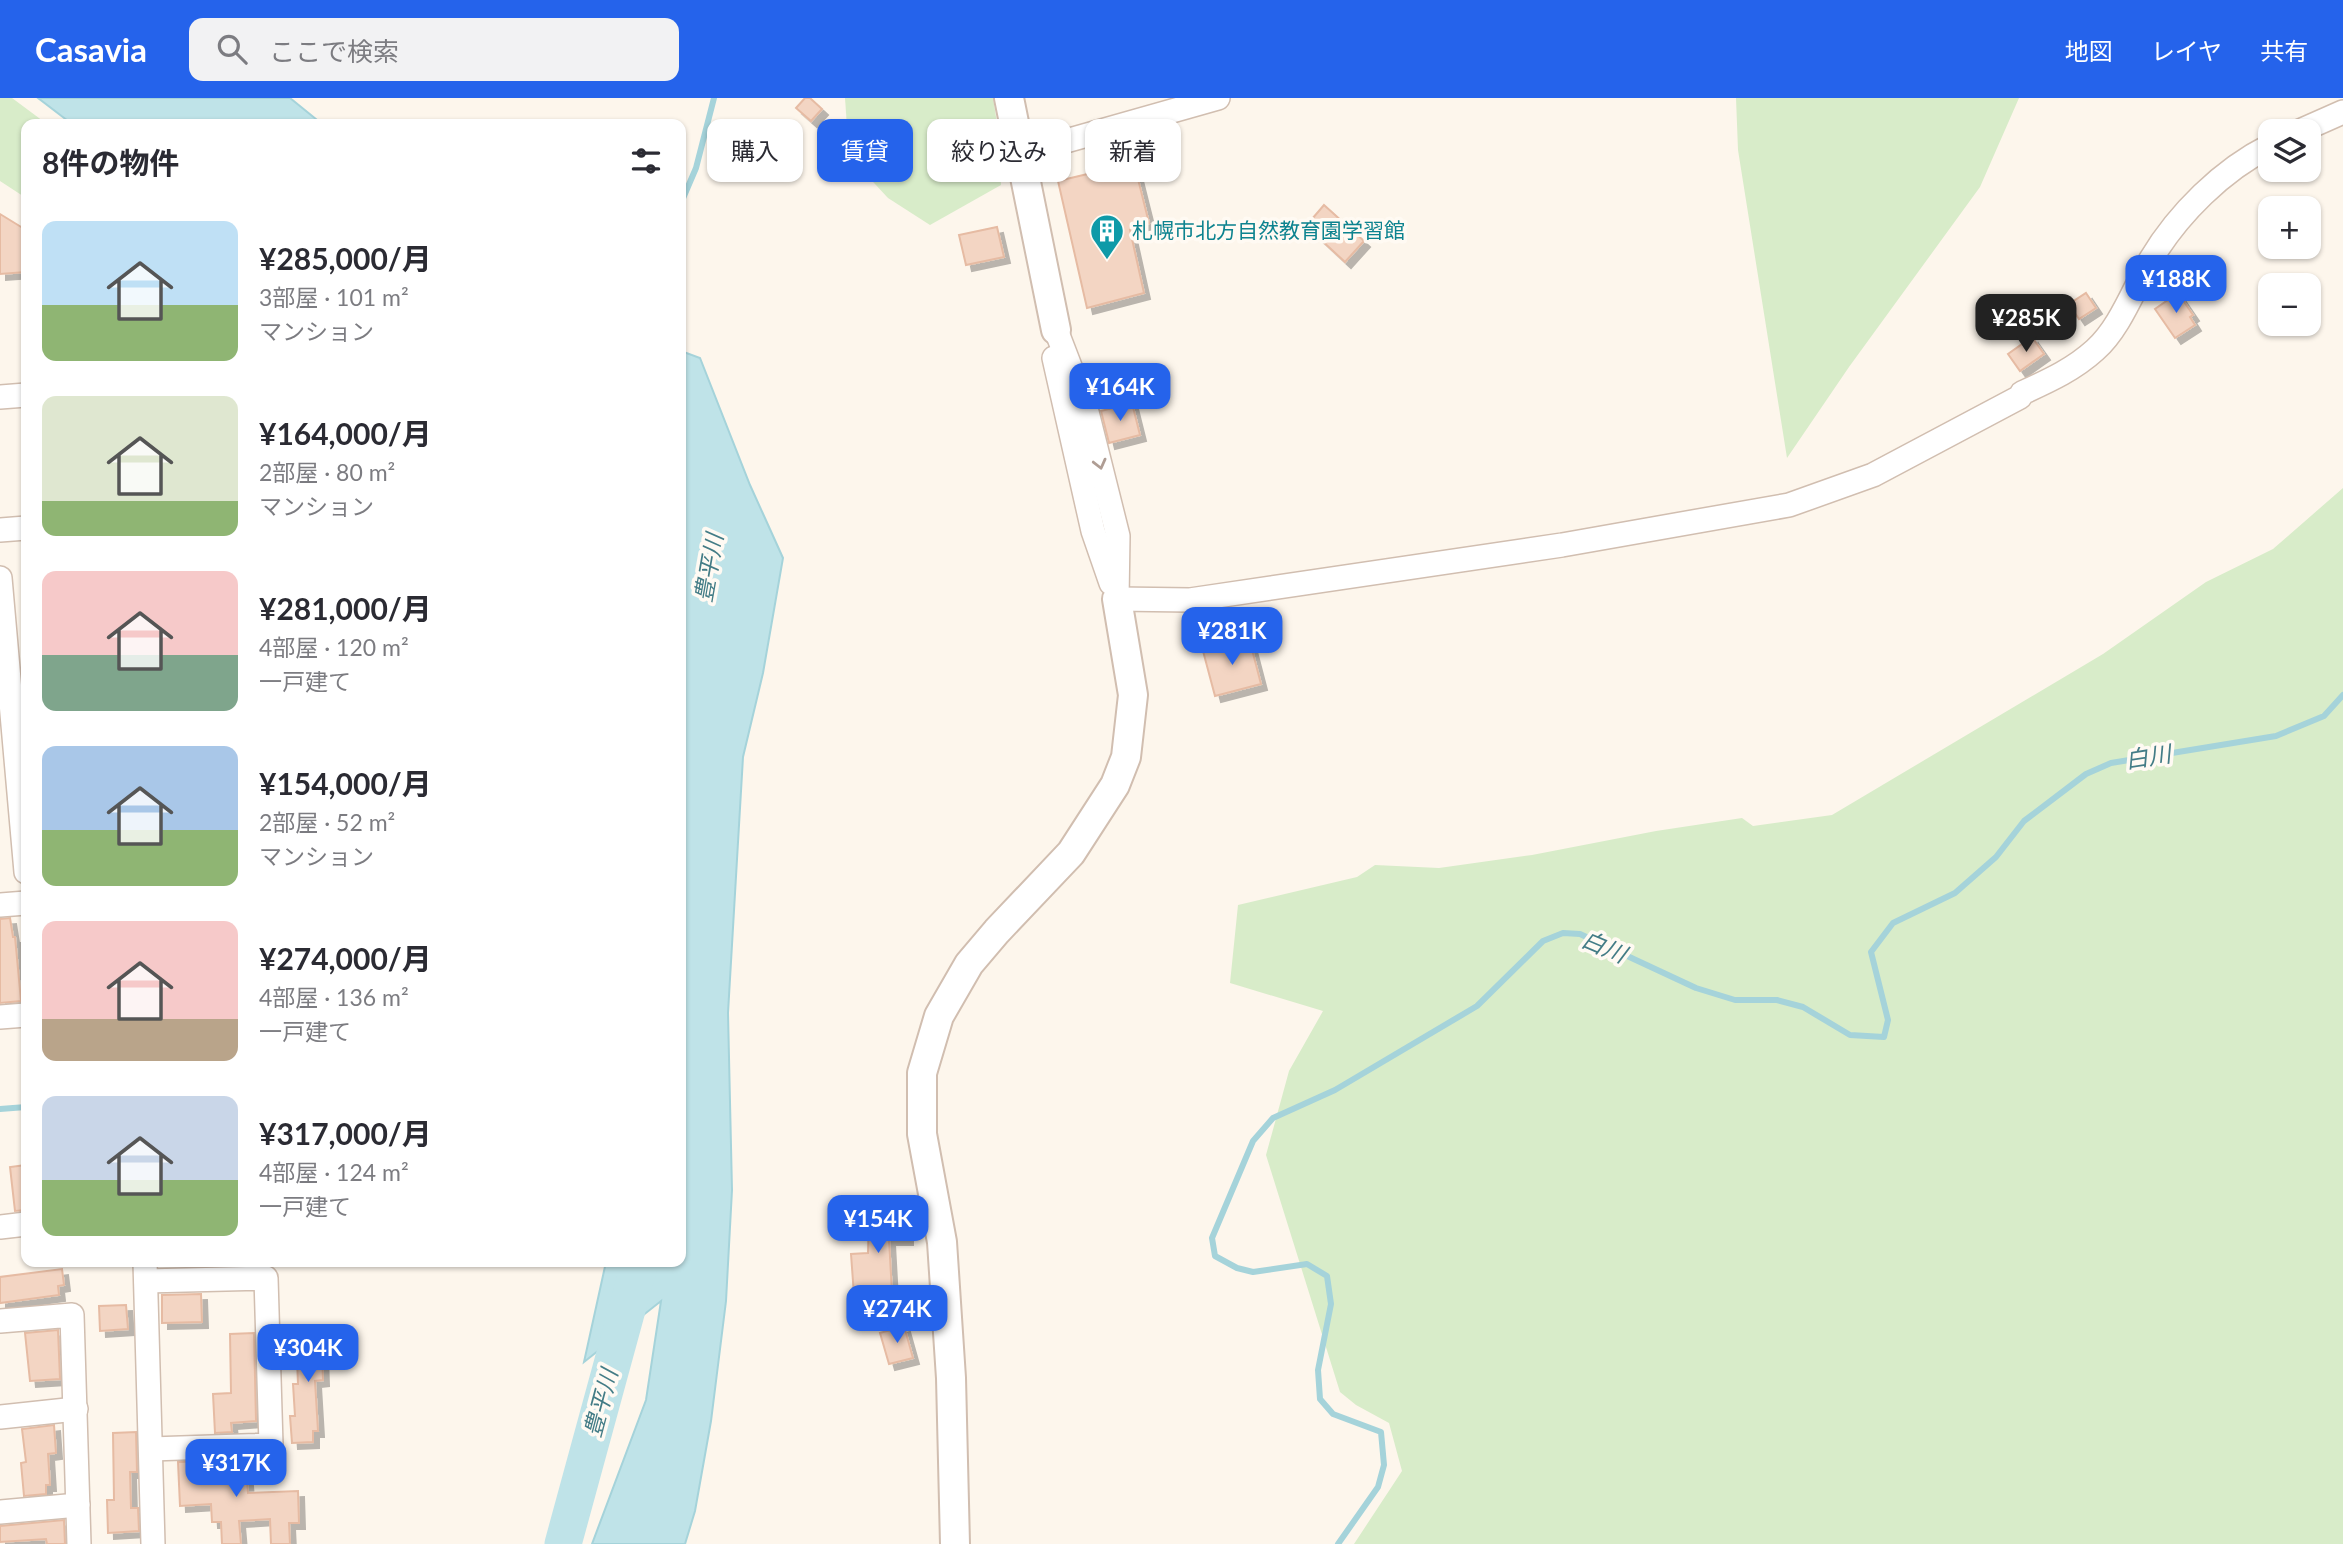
<!DOCTYPE html>
<html lang="ja">
<meta charset="utf-8">
<style>
:root{--surface:#fff;--page:#f2f2f3;--text:#2b2b33;--muted:#7c7c81;--accent:#2563eb}
body{margin:0;font-family:Lato,"Noto Sans JP",sans-serif;background:var(--page);color:var(--text);height:100vh;display:flex;flex-direction:column;font-size:26px;white-space:nowrap}
*{box-sizing:border-box;margin:0}
p{font-size:23px;color:var(--muted)}
.icon{flex:none;width:38px;height:38px;fill:none;stroke:currentColor;stroke-width:2;stroke-linecap:round;stroke-linejoin:round}
.map{position:relative;flex:1;overflow:hidden}
.sheet{position:absolute;left:21px;top:21px;width:665px;height:1148px;display:flex;flex-direction:column;background:var(--surface);border-radius:14px;box-shadow:0 2px 5px #0004}
.sheet>*{flex:none}
.guide{position:absolute;left:707px;top:21px;width:665px;height:63px;display:flex;gap:14px}
.tools{position:absolute;left:2258px;top:21px;display:grid;gap:14px}
.tools a{display:grid;place-items:center;width:63px;height:63px;border-radius:14px;background:var(--surface);box-shadow:0 2px 5px #0004;font-size:35px}
.price{position:absolute;translate:-50% -60px;padding:0 16px;border-radius:14px;background:var(--accent);color:#fff;font-size:23px;line-height:46px;filter:drop-shadow(0 2px 4px #0008)}
.price::after{content:'';position:absolute;left:50%;top:42px;width:21px;height:16px;margin-left:-10px;background:inherit;clip-path:polygon(0 0,100% 0,50% 100%)}
.price.on{background:#222;color:#fff}
ul{padding:0;list-style:none}
li{display:flex;align-items:center;gap:21px;height:175px;padding:0 21px}
li span{display:grid;place-items:center;flex:none;width:196px;height:140px;border-radius:14px;color:#555}
li>.icon{margin-inline-start:auto}
span .icon{width:84px;height:84px;fill:#fffc;stroke-width:1}
li b{font-size:30px}
h2{display:flex;justify-content:space-between;align-items:center;height:84px;padding:0 21px;font-size:30px}
.tag{padding:0 24px;border-radius:14px;background:var(--surface);box-shadow:0 2px 5px #0004;font-size:24px;line-height:63px}
.tag.on{background:var(--accent);color:#fff}
header{display:flex;align-items:center;gap:42px;box-sizing:border-box;height:98px;padding:0 35px;background:var(--accent);color:#fff}
header strong{font-size:33px}
nav{display:flex;gap:38px;margin-inline-start:auto;font-size:24px}
.search{width:490px;height:63px;background:var(--page);display:flex;align-items:center;gap:18px;box-sizing:border-box;padding:0 24px;border-radius:14px;color:var(--muted);font-size:26px}
.map>svg:first-child{display:block}
.green{fill:#d8ecc9}
.water{fill:#bfe3e8;stroke:#a5d3da;stroke-width:2}
.lines{fill:none;stroke-linecap:round;stroke-linejoin:round}
.stream{stroke:#a5d3da;stroke-width:6}
.river{stroke:#bfe3e8;stroke-width:37}
.building{fill:#f3d5c3;stroke:#e6bba3;stroke-width:2;filter:url(#shadow)}
.minor-casing{stroke:#d1beb0;stroke-width:26}
.tertiary-casing{stroke:#d1beb0;stroke-width:32}
.minor{stroke:#fff;stroke-width:23}
.tertiary{stroke:#fff;stroke-width:28}
.oneway{stroke:#af9d94}
.labels{text-anchor:middle;stroke-width:7;stroke-linejoin:round;paint-order:stroke}
.culture-label{font-size:21px;fill:#0d838f;stroke:#fffaf3;text-anchor:start}
.water-label{font-size:23px;font-style:italic;fill:#437c86;stroke:#fffaf3}
</style>
<header>
<strong>Casavia</strong>
<div class="search"><svg class="icon" aria-label="search" viewBox="0 0 24 24"><circle cx="10" cy="10" r="6"/><path d="M15 15l6 6"/></svg>ここで検索</div>
<nav><a>地図</a><a>レイヤ</a><a>共有</a></nav>
</header>
<div class="map">
<svg width="2343" height="1446" viewBox="0 0 2343 1446">
<defs>
<filter id="shadow"><feDropShadow dx="6" dy="6" stdDeviation="0" flood-color="#0004"/></filter>
</defs>
<rect width="100%" height="100%" fill="#fdf6ec"/>
<!-- green -->
<g class="green">
<path d="M0,0h12l35,26h-21v74l-26,-17z"/>
<path d="M845,0h148l4,25 4,62 -71,40 -42,-27 -39,-42z"/>
<path d="M1736,0h283l-39,89 -131,180 -62,91 -49,-308z"/>
<path d="M2343,390v1056h-989l48,-73 -13,-48 -33,-18 -16,-13 -74,-237 23,-84 34,-60 -93,-28 8,-78 119,-28 18,-12 64,3 93,-13 124,-24 86,-13 11,8 79,-11 271,-161 103,-72 67,-33z"/>
</g>
<!-- water -->
<g class="water">
<path d="M38,0h252l32,26h-250z"/>
<path d="M681,253l19,7 50,127 33,73 -20,115 -20,84 -15,256 4,177 -6,111 -15,120 -16,90 -10,33h-93l54,-144 15,-99 -77,61 22,-100h75z"/>
</g>
<g class="lines">
<!-- stream -->
<g class="stream">
<path d="M681,105l15,-35 18,-70"/>
<path d="M0,1011l26,-2"/>
<path d="M1338,1446l40,-57 6,-22 -3,-33 -48,-18 -13,-15 -2,-29 13,-66 -4,-28 -20,-12 -54,8 -16,-4 -22,-12 -3,-18 41,-97 20,-23 62,-28 142,-84 66,-65 20,-8 17,1 116,54 39,12h42l26,7 47,28 34,2 4,-17 -17,-68 22,-29 62,-30 41,-36 28,-36 62,-47 25,-11 165,-27 48,-20 19,-21"/>
</g>
<!-- river -->
<path class="river" d="M563,1446l77,-282"/>
</g>
<!-- building -->
<g class="building">
<path d="M805,0h5l12,11 -11,12 -15,-13z"/>
<path d="M1134,65l15,60 -19,7 14,63 -57,15 -29,-127z"/>
<path d="M1324,107l40,36 -19,21 -39,-36z"/>
<path d="M0,116l26,16v42l-26,2z"/>
<path d="M997,129l7,30 -38,8 -7,-30z"/>
<path d="M2086,195l10,15 -17,11 -10,-15z"/>
<path d="M2178,195l15,22 -3,2 5,8 -20,13 -20,-29z"/>
<path d="M2032,239l12,17 -24,17 -12,-17z"/>
<path d="M1132,305l8,32 -31,8 -8,-32z"/>
<path d="M1249,540l12,46 -46,12 -12,-45z"/>
<path d="M10,820l3,19h2l6,64 -21,2v-84z"/>
<path d="M26,1067v45l-11,1 -5,-44z"/>
<path d="M869,1116h38v25h-18l3,54 -38,2 -3,-41 17,-1z"/>
<path d="M62,1171l2,16 -6,1 1,9 -59,8v-26z"/>
<path d="M201,1196l1,28 -40,1v-28z"/>
<path d="M126,1207l2,24 -28,2 -1,-25z"/>
<path d="M904,1228l9,32 -24,6 -9,-31z"/>
<path d="M58,1232l2,49 -30,2 -5,-48z"/>
<path d="M327,1233l1,20 -6,1 1,28 -8,1 3,50h-5v11l-21,1 -2,-27h5l-2,-32h5l-2,-51z"/>
<path d="M254,1235l2,88 -25,2 1,9 -17,1 -2,-39 18,-1 -1,-59z"/>
<path d="M54,1327l2,28 -8,1 2,31h-4v9l-22,2 -3,-33 5,-1 -4,-33z"/>
<path d="M136,1334l1,40h-7l1,36h7l1,23 -31,2 -1,-33h7l-1,-67z"/>
<path d="M240,1362l1,7h5l2,26 50,-2 1,32h-10l1,21h-19l-1,-25 -31,2 2,23h-19l-1,-22h-9l-1,-18 -31,2 -2,-44z"/>
<path d="M64,1422l1,24h-18l-1,-5 -46,3v-16z"/>
</g>
<g class="lines">
<!-- minor casing -->
<g class="minor-casing">
<g id="minor">
<path d="M2300,33l43,-19"/>
<path d="M1020,56l198,-56"/>
<path d="M1056,232l30,78 32,128 -1,63"/>
<path d="M1054,260l39,173 18,52"/>
<path d="M0,299l26,-2"/>
<path d="M0,432l26,-2"/>
<path d="M0,480l26,294"/>
<path d="M1117,501l73,1 372,-55 227,-40 84,-30 147,-78 2,-4c26,-12 51,-23 73,-43 25,-22 39,-62 56,-91 27,-45 71,-89 119,-113"/>
<path d="M0,807l26,-2"/>
<path d="M0,919l26,-2"/>
<path d="M0,1129l26,-3"/>
<path d="M145,1164l8,282"/>
<path d="M146,1183l120,-3 5,167 -120,4"/>
<path d="M0,1223l72,-6 7,229"/>
<path d="M0,1319l76,-8"/>
<path d="M0,1414l78,-7"/>
</g>
</g>
<!-- tertiary casing -->
<g class="tertiary-casing">
<g id="tertiary">
<path d="M1009,0l47,232"/>
<path d="M955,1446l-4,-166 -9,-136 -20,-108v-61l17,-57 30,-52 28,-33 74,-78 44,-68 11,-28 7,-62 -16,-96"/>
</g>
</g>
<!-- minor -->
<use href="#minor" class="minor"/>
<!-- tertiary -->
<use href="#tertiary" class="tertiary"/>
</g>
<!-- one-way arrows -->
<defs><path id="oneway-chevron" d="M-2-3.5L2.5 0L-2 3.5" fill="none" stroke-width="1.6" stroke-linecap="round" stroke-linejoin="round" transform="scale(1.75)"/></defs>
<use class="oneway" href="#oneway-chevron" transform="translate(1100 366) rotate(76)"/>
<!-- icons -->
<defs>
<g id="building-pin" transform="scale(1.75)"><path d="M0 17L-7.5 6A9.5 9.5 0 1 1 7.5 6Z" fill="#0f9aa8" stroke="#fffaf3"/><path d="M-4-6H4V6H1V3H-1V6H-4ZM-2.5-4.3h1.7v1.8h-1.7ZM.8-4.3h1.7v1.8H.8ZM-2.5-1h1.7V.8h-1.7ZM.8-1h1.7V.8H.8Z" fill="#fff"/></g>
</defs>
<g fill-rule="evenodd">
<use href="#building-pin" x="1107" y="133"/>
</g>
<g class="labels">
<!-- culture labels -->
<g class="culture-label">
<text x="1132" y="140">札幌市北方自然教育園学習館</text>
</g>
<!-- water labels -->
<g class="water-label">
<text transform="translate(709 470) rotate(-80)" y="8">豊平川</text>
<text transform="translate(2148 659) rotate(-9)" y="8">白川</text>
<text transform="translate(1604 849) rotate(23)" y="8">白川</text>
<text transform="translate(601 1305) rotate(-75)" y="8">豊平川</text>
</g>
</g>
</svg>
<div class="tools">
<a><svg class="icon" aria-label="layers" viewBox="0 0 24 24"><path d="M12 4l9 5-9 5-9-5zM3 14l9 5 9-5"/></svg></a>
<a>+</a>
<a>−</a>
</div>
<b class="price" style="left:2176px;top:217px">¥188K</b>
<b class="price on" style="left:2026px;top:256px">¥285K</b>
<b class="price" style="left:1120px;top:325px">¥164K</b>
<b class="price" style="left:1232px;top:569px">¥281K</b>
<b class="price" style="left:878px;top:1157px">¥154K</b>
<b class="price" style="left:897px;top:1247px">¥274K</b>
<b class="price" style="left:308px;top:1286px">¥304K</b>
<b class="price" style="left:236px;top:1401px">¥317K</b>
<div class="guide">
<a class="tag">購入</a>
<a class="tag on">賃貸</a>
<a class="tag">絞り込み</a>
<a class="tag">新着</a>
</div>
<section class="sheet">
<h2>8件の物件<svg class="icon" aria-label="filters" viewBox="0 0 24 24"><path d="M4 7h16M4 17h16"/><circle cx="9" cy="7" r="2"/><circle cx="15" cy="17" r="2"/></svg></h2>
<ul>
<li><span style="background:linear-gradient(#bfe0f5 60%,#8fb573 0)"><svg class="icon" aria-label="home" viewBox="0 0 24 24"><path d="M3 11l9-7 9 7M6 9v11h12V9"/></svg></span><div><b>¥285,000/月</b><p>3部屋 · 101 m²</p><p>マンション</p></div></li>
<li><span style="background:linear-gradient(#dfe7d0 75%,#8fb573 0)"><svg class="icon" aria-label="home" viewBox="0 0 24 24"><path d="M3 11l9-7 9 7M6 9v11h12V9"/></svg></span><div><b>¥164,000/月</b><p>2部屋 · 80 m²</p><p>マンション</p></div></li>
<li><span style="background:linear-gradient(#f6c9c9 60%,#7fa58c 0)"><svg class="icon" aria-label="home" viewBox="0 0 24 24"><path d="M3 11l9-7 9 7M6 9v11h12V9"/></svg></span><div><b>¥281,000/月</b><p>4部屋 · 120 m²</p><p>一戸建て</p></div></li>
<li><span style="background:linear-gradient(#a9c7e8 60%,#8fb573 0)"><svg class="icon" aria-label="home" viewBox="0 0 24 24"><path d="M3 11l9-7 9 7M6 9v11h12V9"/></svg></span><div><b>¥154,000/月</b><p>2部屋 · 52 m²</p><p>マンション</p></div></li>
<li><span style="background:linear-gradient(#f6c9c9 70%,#b9a48a 0)"><svg class="icon" aria-label="home" viewBox="0 0 24 24"><path d="M3 11l9-7 9 7M6 9v11h12V9"/></svg></span><div><b>¥274,000/月</b><p>4部屋 · 136 m²</p><p>一戸建て</p></div></li>
<li><span style="background:linear-gradient(#c9d6e8 60%,#8fb573 0)"><svg class="icon" aria-label="home" viewBox="0 0 24 24"><path d="M3 11l9-7 9 7M6 9v11h12V9"/></svg></span><div><b>¥317,000/月</b><p>4部屋 · 124 m²</p><p>一戸建て</p></div></li>
</ul>
</section>
</div>
